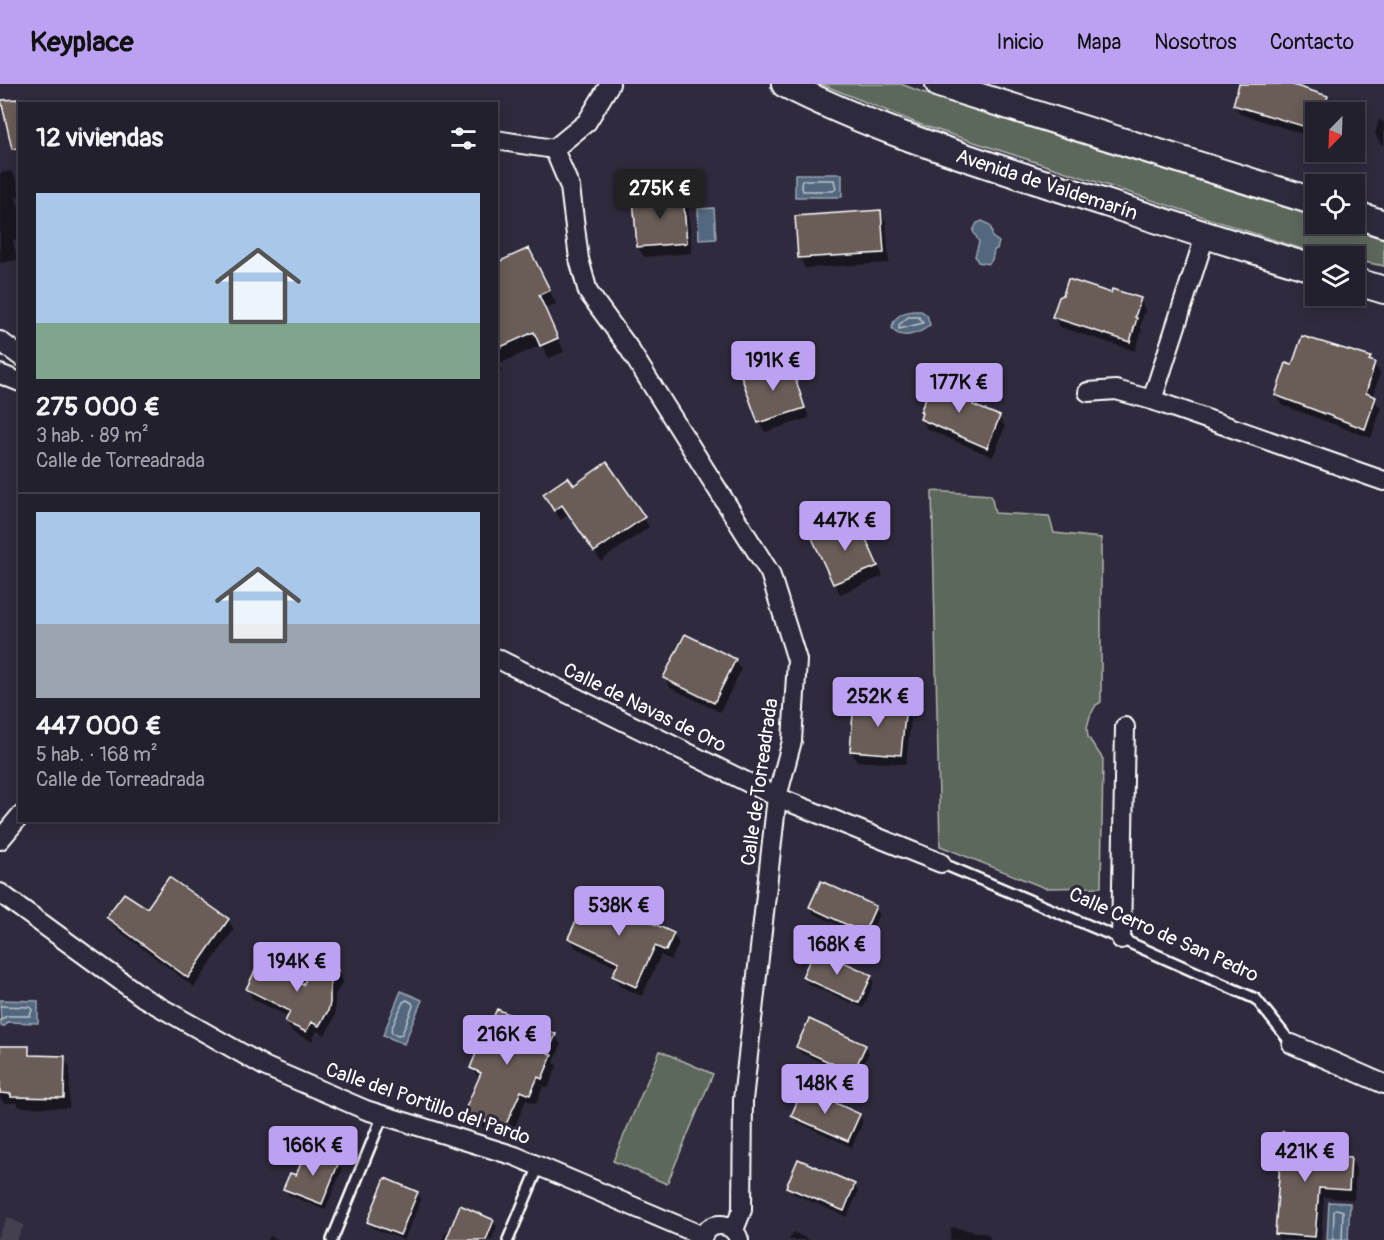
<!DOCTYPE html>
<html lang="es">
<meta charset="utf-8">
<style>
:root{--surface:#23202e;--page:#2b2836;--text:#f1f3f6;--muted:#a3a3aa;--line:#403e4a;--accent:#bca0f2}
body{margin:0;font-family:Pangolin,sans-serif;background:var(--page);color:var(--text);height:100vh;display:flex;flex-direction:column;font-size:22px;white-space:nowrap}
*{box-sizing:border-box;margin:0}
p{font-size:20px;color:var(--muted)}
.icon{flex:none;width:33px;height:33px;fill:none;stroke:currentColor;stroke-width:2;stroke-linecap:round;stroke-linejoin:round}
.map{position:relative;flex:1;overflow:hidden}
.drawer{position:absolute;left:18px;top:18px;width:480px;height:720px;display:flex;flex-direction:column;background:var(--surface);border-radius:0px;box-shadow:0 3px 15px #0003,0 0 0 2px var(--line)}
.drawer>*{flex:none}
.needle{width:39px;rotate:203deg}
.buttons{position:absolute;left:1305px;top:18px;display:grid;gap:12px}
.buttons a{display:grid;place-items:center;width:60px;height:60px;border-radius:0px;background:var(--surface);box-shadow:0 3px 15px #0003,0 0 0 2px var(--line);font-size:30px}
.price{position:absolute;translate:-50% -51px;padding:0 14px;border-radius:6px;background:var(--accent);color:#111;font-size:20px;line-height:39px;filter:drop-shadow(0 2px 3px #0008)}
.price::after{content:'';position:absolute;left:50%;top:36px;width:18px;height:14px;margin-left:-9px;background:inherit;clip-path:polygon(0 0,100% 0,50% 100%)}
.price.active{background:#222;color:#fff}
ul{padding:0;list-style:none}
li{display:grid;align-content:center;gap:12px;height:318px;padding:0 18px}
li+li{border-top:2px solid var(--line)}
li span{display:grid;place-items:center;height:186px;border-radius:0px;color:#555}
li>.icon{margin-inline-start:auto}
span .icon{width:108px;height:108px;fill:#fffc;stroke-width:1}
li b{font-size:26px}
h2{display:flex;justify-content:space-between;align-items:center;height:72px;padding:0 18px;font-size:26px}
header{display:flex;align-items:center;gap:36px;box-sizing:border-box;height:84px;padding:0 30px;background:var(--accent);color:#111}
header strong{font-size:28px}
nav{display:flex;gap:33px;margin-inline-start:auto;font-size:21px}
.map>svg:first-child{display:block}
.green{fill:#5d675b;stroke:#aeb3ad;stroke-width:1.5}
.water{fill:#53677e;stroke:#98a4b2;stroke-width:1.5}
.shadow{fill:#0007}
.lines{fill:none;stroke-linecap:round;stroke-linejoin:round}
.shore{stroke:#bac2cb;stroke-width:1.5}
.building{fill:#6a5d59;stroke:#fff;stroke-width:1.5}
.highway-tunnel{stroke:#443f50;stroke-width:33;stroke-dasharray:33 16;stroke-linecap:butt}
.lane-casing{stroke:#fff;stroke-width:14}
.street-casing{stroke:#fff;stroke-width:22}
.secondary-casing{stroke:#fff;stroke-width:30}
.lane{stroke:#2f2a3d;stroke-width:9}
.street{stroke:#2f2a3d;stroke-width:18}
.secondary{stroke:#2f2a3d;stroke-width:26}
.labels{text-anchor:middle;stroke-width:6;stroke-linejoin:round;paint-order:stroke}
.street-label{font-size:20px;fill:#fff;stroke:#2f2a3d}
</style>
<header>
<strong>Keyplace</strong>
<nav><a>Inicio</a><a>Mapa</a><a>Nosotros</a><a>Contacto</a></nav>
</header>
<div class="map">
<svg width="1384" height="1156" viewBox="0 0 1384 1156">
<rect width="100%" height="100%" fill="#2f2a3d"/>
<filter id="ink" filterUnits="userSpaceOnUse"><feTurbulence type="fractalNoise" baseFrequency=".0167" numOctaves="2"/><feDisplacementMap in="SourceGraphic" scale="12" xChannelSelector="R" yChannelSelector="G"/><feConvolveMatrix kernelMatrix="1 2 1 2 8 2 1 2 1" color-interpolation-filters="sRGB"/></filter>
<g filter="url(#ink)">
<!-- green -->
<g class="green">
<path d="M821,0h80l29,11 385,122 1,7h19l49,15v27l-29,-6 -1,-4h-18l-25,-4 -392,-128z"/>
<path d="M932,407l59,4 4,18 54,3 5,17 47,5v164l-5,3 -6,11 -3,12 1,9 15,22 -2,128 -56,1 -105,-42z"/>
<path d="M660,967l53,23 -46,110 -54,-23z"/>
</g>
<!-- water -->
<g class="water">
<rect x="795" y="90" width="47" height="23"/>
<path d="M714,124l2,31 -17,1 -1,-31z"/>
<path d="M982,137c9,4 10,6 10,16l7,5 -2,7 -3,1 -2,10 -4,4 -10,-2 -3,-6 4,-14 -6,-11 4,-8z"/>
<path d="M913,227h8l6,4 3,10c-10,9 -31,16 -38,3 1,-11 11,-16 21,-17z"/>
<path d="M401,907l21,9 -18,44 -21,-9z"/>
<path d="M0,916l38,1v22l-31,-1 -2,4h-4z"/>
<path d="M1329,1118l21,1 -2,37h-21z"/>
</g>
<!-- shadow -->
<g class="shadow">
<path d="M1246,0h38l43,13 6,10 -2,5h-15v26l-76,-24 -6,-10z"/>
<path d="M1379,36l5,2v23l-3,-1 -6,-10z"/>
<path d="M11,87l6,10 3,15 -4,1 4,16v26l-7,1 4,20 -17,3v-90z"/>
<path d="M682,112l6,10 4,47 -48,4 -6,-10z"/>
<path d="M881,128l5,10 3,41 -84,5 -5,-10 -3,-41z"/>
<path d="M496,180h40l20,40 -11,5 19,43 -15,6 -8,-13 -42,19 3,7 -6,3z"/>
<path d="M1112,211l28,4 5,11 -5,17 2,3 -7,21 -75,-24 -6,-10z"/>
<path d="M1370,274l10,15 -7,25 8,11 -10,29 -89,-33 -5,-10z"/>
<path d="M789,280l6,10 14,44 -44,14 -6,-10z"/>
<path d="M976,314l6,10 -1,2 18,7 6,10 -12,30 -66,-28 -5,-10z"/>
<path d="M573,403l71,31 5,9 -48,34 -32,-47 -8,6 -11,-16z"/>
<path d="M862,447l21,45 -43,18 -26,-55z"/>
<path d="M735,576l6,10 -21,42 -49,-24 -6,-10z"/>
<path d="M905,623l6,10 -5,47 -49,-3 -6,-10z"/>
<path d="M810,823h65l4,7 -11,24 -54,-24z"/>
<path d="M148,826l80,10 6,10 -40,57 -80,-60 -6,-10z"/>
<path d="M673,850l6,10 -8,16 -10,-5 -19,41 -22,-10 -6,-10 4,-8 -42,-20 -6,-10z"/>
<path d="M337,887l6,10 -8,14v19l-2,7 -8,14 -8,-4 -5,10 -20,-9 -6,-10 3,-5 -36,-18 -5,-10 56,-2z"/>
<path d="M871,892l3,6 -11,26 -55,-24 -4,-7z"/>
<path d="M555,951l6,10 -7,17 3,4 -9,22 -5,-2 -7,18 -10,-4 -16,38 -39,-16 -5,-10 14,-33 -9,-11 7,-14 -3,-4z"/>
<path d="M865,962l4,6 -12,27 -56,-26 -4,-6z"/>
<path d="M0,963l28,1 6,9 30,1 6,10 -1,40 -50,-1 -2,-4h-13l-4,-5z"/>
<path d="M859,1031l4,6 -11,26 -55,-25 -4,-6z"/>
<path d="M1317,1052l6,11 -1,9 29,2 5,11 -2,31 -30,-3 -3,43h-41l-4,-7z"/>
<path d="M338,1079l4,7 -17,40 -36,-15 -4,-6 12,-12z"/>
<path d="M854,1101l4,7 -11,25 -55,-24 -4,-7z"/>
<path d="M417,1109l4,6 -17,41 -32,-12 -3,-7z"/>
<path d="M493,1137l4,6 -6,13h-49l4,-9 4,2z"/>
<path d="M951,1143l37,7 3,6h-41z"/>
<path d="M793,1148l17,8h-21z"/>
<path d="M270,1152l9,4h-11z"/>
</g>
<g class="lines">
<!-- shore -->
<g class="shore">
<path d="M803,96h31l2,9 -3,2h-30l-2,-8z"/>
<path d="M908,233h11l4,6 -24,6v-4z"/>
<path d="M407,916l5,3 1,3 -11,28 -4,1 -6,-2 -1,-3 12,-28z"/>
<path d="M0,922l30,1 2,3 -2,6h-23l-7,4"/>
<path d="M1333,1156l1,-29 3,-2 6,2 -1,29"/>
</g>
</g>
<!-- building -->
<g class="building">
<path d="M1239,0h51l38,12 -5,16h-7v18l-83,-25z"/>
<path d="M20,15v49l-8,1 -11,-49z"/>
<path d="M683,110l4,49 -50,4 -4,-49z"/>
<path d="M881,126l3,43 -86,5 -3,-42z"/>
<path d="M529,164l21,42 -11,5 19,43 -18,8 -6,-14 -38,17v-86z"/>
<path d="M1068,195l43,14 1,-4 29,9 -6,19 2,1 -7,24 -78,-25 7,-20 4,-2z"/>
<path d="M1302,252l69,21 -2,3 6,2 -9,31 10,4 -11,32 -90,-34 11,-32 6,2z"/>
<path d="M790,278l15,46 -47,15 -17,-47z"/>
<path d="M936,298l13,6 1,-3 27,11 -4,9 27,11 -13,32 -67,-29 2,-6 -2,-1 11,-26 3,-1z"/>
<path d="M607,378l38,55 -51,35 -32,-47 -8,6 -11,-17 25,-17 6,8z"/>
<path d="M857,435l21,47 -45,18 -21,-46z"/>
<path d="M685,550l51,25 -22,44 -51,-25z"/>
<path d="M854,617l52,4 -5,50 -51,-4z"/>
<path d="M169,793l60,42 -41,59 -82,-61 18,-24 23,15z"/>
<path d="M821,797l55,25 -12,27 -55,-26z"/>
<path d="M589,810l85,39 -8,18 -11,-5 -19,41 -24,-11 7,-14 -51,-24z"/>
<path d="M815,865l57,26 -13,28 -57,-26z"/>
<path d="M316,875l22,11 -8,14v19l-2,8 -9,15 -8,-4 -5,10 -21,-10 5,-11 -44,-22 13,-26 44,22z"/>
<path d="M497,925l59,25 -8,19 4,2 -10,24 -4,-2 -8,18 -9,-4 -17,38 -40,-17 17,-39 -11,-5 7,-17 -3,-1 12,-28 4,2z"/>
<path d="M809,935l57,26 -13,28 -57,-26z"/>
<path d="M0,962h29v9l36,1 -1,42 -53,-1v-3l-11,-1z"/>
<path d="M803,1004l57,26 -12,27 -57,-25z"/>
<path d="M1282,1048l36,3 -1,20 34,2 -2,33 -30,-2 -4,49 -40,-3z"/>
<path d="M307,1065l32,13 -17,42 -39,-15 7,-16 6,2z"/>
<path d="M798,1075l57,25 -11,27 -58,-24z"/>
<path d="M385,1094l33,14 -18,43 -33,-13z"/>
<path d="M460,1121l34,15 -8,20h-40z"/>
</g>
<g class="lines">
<!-- highway-tunnel -->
<path class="highway-tunnel" d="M0,1148l17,8"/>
<!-- lane casing -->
<g class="lane-casing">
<g id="lane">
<path d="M941,779l180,76 135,60 36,45"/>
<path d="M332,1156l51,-125"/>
<path d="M508,1156l31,-74"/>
</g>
</g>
<!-- street casing -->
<g class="street-casing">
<g id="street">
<path d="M496,56l58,9 33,-27 23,-38"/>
<path d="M554,65l16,38 9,72 9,33 40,55 142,226 27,87 -5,81 -15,56 -34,303 -1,110 -8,20"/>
<path d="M0,257l20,15"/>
<path d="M0,290l20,8"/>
<path d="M1088,308l28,-2 36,10 232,81"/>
<path d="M1152,316l53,-164"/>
<path d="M496,574l281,139 164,66"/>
<path d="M0,756l20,-24"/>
<path d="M0,809l144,105 122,69 100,43 149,46 188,80"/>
<path d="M1121,855l4,-212"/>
<path d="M1292,960l92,40"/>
<path d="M701,1156c7,-20 32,-20 38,0"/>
</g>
</g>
<!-- secondary casing -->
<g class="secondary-casing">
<g id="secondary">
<path d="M785,0c79,41 164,68 249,96 94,30 187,61 282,89"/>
<path d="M939,0l377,118"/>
<path d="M1354,130l30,10"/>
<path d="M1354,197l30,9"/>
</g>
</g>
<!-- lane -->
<use href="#lane" class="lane"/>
<!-- street -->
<use href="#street" class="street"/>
<!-- secondary -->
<use href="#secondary" class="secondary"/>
</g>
</g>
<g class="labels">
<!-- street labels -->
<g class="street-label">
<text transform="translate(1047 100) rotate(18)" y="7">Avenida de Valdemarín</text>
<text transform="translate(645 623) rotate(26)" y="7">Calle de Navas de Oro</text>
<text transform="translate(759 698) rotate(-82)" y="7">Calle de Torreadrada</text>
<text transform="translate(1164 850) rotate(24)" y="7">Calle Cerro de San Pedro</text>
<text transform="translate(428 1019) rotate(19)" y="7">Calle del Portillo del Pardo</text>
</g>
</g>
</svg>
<div class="buttons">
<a><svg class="needle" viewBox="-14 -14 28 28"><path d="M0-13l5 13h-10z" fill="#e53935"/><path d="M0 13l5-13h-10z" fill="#a3a3aa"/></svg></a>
<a><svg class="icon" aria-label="locate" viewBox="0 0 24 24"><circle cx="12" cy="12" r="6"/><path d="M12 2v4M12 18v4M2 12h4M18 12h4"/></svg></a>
<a><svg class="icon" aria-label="layers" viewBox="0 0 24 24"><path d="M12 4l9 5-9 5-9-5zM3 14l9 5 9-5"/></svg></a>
</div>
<b class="price active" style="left:660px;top:136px">275K €</b>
<b class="price" style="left:773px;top:308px">191K €</b>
<b class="price" style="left:959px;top:330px">177K €</b>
<b class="price" style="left:845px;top:468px">447K €</b>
<b class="price" style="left:878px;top:644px">252K €</b>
<b class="price" style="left:619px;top:853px">538K €</b>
<b class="price" style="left:837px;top:892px">168K €</b>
<b class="price" style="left:297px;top:909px">194K €</b>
<b class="price" style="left:507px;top:982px">216K €</b>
<b class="price" style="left:825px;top:1031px">148K €</b>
<b class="price" style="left:313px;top:1093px">166K €</b>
<b class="price" style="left:1305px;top:1099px">421K €</b>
<section class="drawer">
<h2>12 viviendas<svg class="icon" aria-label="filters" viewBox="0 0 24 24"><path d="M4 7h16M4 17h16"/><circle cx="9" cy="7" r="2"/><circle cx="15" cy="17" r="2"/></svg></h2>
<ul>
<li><span style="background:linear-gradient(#a9c7e8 70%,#7fa58c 0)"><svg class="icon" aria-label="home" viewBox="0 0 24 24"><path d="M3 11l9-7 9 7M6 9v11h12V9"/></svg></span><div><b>275 000 €</b><p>3 hab. · 89 m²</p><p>Calle de Torreadrada</p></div></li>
<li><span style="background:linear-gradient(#a9c7e8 60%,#9aa5b1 0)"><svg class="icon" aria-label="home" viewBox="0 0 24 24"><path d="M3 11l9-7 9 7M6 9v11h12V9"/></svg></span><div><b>447 000 €</b><p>5 hab. · 168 m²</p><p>Calle de Torreadrada</p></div></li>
</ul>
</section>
</div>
